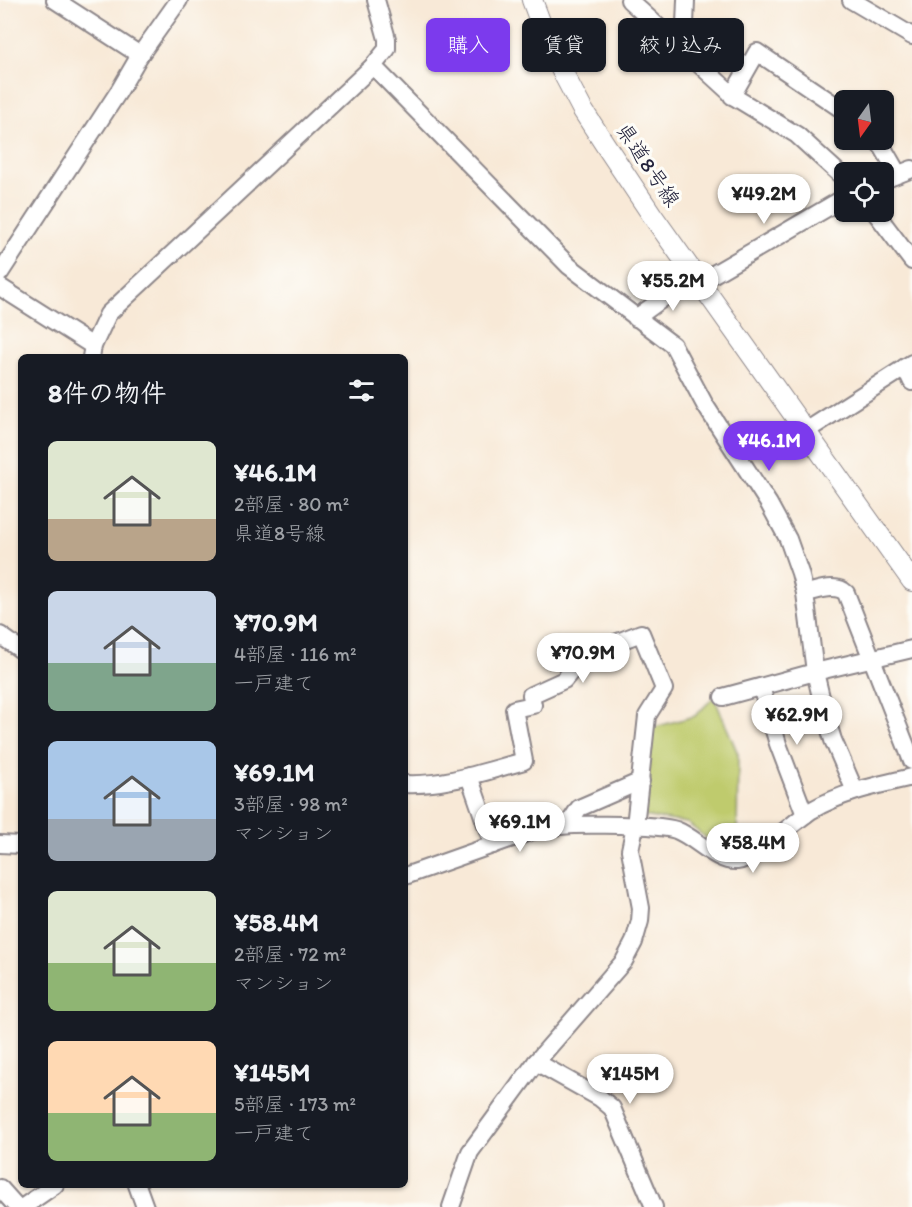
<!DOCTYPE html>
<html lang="ja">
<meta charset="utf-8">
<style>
:root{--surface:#171b24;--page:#242831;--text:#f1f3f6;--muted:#9ea1a6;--accent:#7c3aed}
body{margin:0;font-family:Itim,"Klee One",sans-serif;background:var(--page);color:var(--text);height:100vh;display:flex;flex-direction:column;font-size:22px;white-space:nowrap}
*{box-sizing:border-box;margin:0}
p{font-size:20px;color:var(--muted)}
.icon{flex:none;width:33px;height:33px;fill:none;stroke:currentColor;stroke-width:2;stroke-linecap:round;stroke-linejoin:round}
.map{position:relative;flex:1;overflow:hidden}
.sheet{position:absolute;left:18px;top:354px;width:390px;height:834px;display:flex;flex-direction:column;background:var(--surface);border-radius:9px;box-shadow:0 2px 4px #0004}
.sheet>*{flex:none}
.banner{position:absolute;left:426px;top:18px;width:396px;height:54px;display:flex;gap:12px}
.needle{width:39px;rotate:194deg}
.buttons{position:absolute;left:834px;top:90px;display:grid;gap:12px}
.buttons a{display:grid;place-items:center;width:60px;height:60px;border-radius:9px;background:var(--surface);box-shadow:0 2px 4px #0004;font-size:30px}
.price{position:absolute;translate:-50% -51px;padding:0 14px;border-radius:21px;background:#fff;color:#222;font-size:20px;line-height:39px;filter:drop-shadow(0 2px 3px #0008)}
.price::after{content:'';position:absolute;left:50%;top:36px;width:18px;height:14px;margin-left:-9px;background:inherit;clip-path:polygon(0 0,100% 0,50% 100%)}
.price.on{background:var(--accent);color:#fff}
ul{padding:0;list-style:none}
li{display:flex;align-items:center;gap:18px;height:150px;padding:0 30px}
li span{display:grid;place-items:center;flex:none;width:168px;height:120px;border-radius:9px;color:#555}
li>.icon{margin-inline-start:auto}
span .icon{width:72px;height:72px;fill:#fffc;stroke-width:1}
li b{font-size:26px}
h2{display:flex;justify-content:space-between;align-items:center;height:72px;padding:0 30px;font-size:26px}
.pill{padding:0 21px;border-radius:9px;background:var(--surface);box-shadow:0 2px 4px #0004;font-size:21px;line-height:54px}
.pill.on{background:var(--accent);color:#fff}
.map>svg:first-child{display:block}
.green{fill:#bfcb6d;stroke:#707654;stroke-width:1.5}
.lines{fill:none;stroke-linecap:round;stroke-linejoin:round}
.stream{stroke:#79ace6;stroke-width:4}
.minor-casing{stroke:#8d8689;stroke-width:20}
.major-casing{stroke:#8d8689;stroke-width:22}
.minor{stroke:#fff;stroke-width:16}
.major{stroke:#fff;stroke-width:20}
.labels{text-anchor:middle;stroke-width:6;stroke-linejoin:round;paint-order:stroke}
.street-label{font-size:21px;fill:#22223b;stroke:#fdfcf7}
</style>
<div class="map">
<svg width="912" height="1207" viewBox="0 0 912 1207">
<rect width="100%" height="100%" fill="#fdfcf7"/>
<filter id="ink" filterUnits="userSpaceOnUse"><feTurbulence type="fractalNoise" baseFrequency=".0167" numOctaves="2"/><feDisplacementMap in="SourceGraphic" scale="12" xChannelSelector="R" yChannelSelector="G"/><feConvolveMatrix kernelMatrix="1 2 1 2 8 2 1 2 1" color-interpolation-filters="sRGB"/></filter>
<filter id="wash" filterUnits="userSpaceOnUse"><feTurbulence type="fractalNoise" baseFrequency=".008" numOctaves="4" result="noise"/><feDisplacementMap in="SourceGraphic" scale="24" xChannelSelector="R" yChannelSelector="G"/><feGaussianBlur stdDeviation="1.35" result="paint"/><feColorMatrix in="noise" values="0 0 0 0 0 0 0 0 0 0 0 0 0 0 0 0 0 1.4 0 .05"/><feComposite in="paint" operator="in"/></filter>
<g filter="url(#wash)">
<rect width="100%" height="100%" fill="#f8e9d7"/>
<!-- green -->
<path class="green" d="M714,697l24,57 -1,86 -18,8 -32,-25 -44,-7 4,-87 48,-13z"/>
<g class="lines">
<!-- stream -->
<path class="stream" d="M0,1203l4,4"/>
</g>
</g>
<g filter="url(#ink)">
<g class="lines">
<!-- minor casing -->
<g class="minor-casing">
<g id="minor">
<path d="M55,0l85,55"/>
<path d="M629,0l107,98 61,37 47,43"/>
<path d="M851,0l61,36"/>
<path d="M684,49l2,-49"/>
<path d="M373,66l196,200 104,79 32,60 64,99 19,35 12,34 5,20 10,79 10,42 8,26 22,51"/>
<path d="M732,96l25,-44 87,59"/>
<path d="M876,140l7,8 15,26"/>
<path d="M884,180l28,-11"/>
<path d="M875,212l37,49"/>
<path d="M0,273l119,-182 21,-36 39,-55"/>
<path d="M0,287l93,59"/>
<path d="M636,318l48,-35 15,-2 13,-6 132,-77"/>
<path d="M91,357l2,-11 15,-32 265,-248 14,-17v-10l-11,-39"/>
<path d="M905,367l7,15"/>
<path d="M806,431l106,-68"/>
<path d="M805,593c13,-2 31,-10 41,0l66,168"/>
<path d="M0,635l21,15"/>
<path d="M761,687l17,57 27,71"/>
<path d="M723,697l92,-25 97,-23"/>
<path d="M469,776l24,69"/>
<path d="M405,784c41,2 81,-13 119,-23l-10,-52 19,-4 -2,-10 33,-15 20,-25 57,-22 23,56 -17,27 -12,110 -5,24 11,58 -1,13 -6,21 -10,19 -88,101 -66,90 -19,55"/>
<path d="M568,825l11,-17 62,-27"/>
<path d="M0,844l21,1"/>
<path d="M405,876l130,-46c28,-7 57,-5 86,-5 18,1 38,0 55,5 19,7 41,33 61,31 19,-2 56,-39 75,-51 31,-18 66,-25 100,-33"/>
<path d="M536,1062l64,36 12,10 42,99"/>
<path d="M137,1185l8,22"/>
<path d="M0,1188l17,19"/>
<path d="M23,1207l32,-22"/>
</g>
</g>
<!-- major casing -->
<g class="major-casing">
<path id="major" d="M532,0l15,40 15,31 20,38 22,34 48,72 260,366"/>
</g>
<!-- minor -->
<use href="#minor" class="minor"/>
<!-- major -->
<use href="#major" class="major"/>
</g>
</g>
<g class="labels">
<!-- street labels -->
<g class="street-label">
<text transform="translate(648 165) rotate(56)" y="7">県道8号線</text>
</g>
</g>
</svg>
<div class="buttons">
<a><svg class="needle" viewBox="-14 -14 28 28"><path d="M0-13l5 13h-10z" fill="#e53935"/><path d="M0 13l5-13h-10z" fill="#9ea1a6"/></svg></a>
<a><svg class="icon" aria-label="locate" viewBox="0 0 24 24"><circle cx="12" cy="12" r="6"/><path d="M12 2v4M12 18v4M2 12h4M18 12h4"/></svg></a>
</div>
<b class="price" style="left:764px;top:225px">¥49.2M</b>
<b class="price" style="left:673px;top:312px">¥55.2M</b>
<b class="price on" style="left:769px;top:472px">¥46.1M</b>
<b class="price" style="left:583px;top:684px">¥70.9M</b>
<b class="price" style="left:797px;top:746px">¥62.9M</b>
<b class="price" style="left:520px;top:853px">¥69.1M</b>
<b class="price" style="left:753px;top:874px">¥58.4M</b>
<b class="price" style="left:630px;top:1105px">¥145M</b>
<div class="banner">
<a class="pill on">購入</a>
<a class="pill">賃貸</a>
<a class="pill">絞り込み</a>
</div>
<section class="sheet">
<h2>8件の物件<svg class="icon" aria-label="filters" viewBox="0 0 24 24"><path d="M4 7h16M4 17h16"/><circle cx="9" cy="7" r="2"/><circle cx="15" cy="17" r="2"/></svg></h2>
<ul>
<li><span style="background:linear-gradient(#dfe7d0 65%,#b9a48a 0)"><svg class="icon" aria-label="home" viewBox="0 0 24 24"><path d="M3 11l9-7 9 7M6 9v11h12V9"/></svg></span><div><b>¥46.1M</b><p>2部屋 · 80 m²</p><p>県道8号線</p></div></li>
<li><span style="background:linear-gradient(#c9d6e8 60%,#7fa58c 0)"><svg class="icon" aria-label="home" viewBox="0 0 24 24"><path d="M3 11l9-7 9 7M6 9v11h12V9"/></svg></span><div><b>¥70.9M</b><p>4部屋 · 116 m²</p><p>一戸建て</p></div></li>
<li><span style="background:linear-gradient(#a9c7e8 65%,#9aa5b1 0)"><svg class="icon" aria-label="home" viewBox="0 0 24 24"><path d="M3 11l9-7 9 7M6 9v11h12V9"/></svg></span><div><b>¥69.1M</b><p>3部屋 · 98 m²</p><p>マンション</p></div></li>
<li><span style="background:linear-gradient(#dfe7d0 60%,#8fb573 0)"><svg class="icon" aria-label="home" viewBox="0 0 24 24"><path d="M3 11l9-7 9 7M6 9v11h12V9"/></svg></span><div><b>¥58.4M</b><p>2部屋 · 72 m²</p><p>マンション</p></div></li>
<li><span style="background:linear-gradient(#ffd9b3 60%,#8fb573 0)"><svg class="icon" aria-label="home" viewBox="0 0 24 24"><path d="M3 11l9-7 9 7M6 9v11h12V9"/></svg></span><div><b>¥145M</b><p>5部屋 · 173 m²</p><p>一戸建て</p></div></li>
</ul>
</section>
</div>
